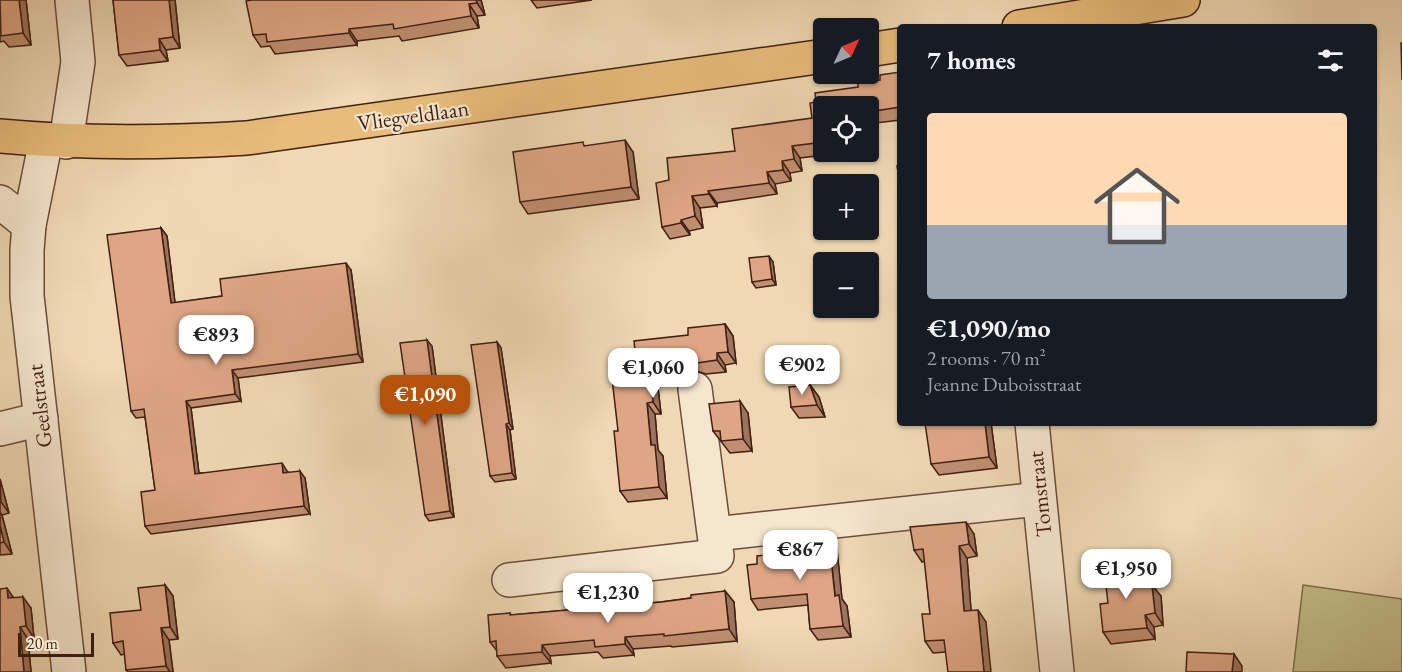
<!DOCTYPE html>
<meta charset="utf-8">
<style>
:root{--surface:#171b24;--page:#242831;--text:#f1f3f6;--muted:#9ea1a6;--accent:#b45309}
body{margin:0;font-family:"EB Garamond",serif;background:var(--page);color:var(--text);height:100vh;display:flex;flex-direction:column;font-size:22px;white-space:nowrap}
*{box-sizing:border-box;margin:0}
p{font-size:20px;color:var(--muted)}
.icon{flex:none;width:33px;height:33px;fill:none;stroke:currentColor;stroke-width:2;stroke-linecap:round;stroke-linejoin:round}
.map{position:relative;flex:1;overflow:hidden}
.side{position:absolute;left:897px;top:24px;width:480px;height:402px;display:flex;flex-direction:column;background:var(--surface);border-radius:6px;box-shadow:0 2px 4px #0004}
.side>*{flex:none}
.needle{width:39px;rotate:46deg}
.tools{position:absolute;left:813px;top:18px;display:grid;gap:12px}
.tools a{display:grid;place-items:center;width:66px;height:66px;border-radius:6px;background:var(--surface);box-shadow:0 2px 4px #0004;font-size:30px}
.scale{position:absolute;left:18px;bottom:15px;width:76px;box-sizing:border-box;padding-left:6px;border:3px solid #411f11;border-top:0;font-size:16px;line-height:21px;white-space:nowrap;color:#411f11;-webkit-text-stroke:4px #f5e6ce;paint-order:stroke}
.price{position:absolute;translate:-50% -51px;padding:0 14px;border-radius:12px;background:#fff;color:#222;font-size:20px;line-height:39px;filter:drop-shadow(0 2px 3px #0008)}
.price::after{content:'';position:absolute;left:50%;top:36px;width:18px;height:14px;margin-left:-9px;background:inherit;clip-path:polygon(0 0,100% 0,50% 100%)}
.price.current{background:var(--accent);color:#fff}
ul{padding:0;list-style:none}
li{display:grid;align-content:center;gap:12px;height:318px;padding:0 30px}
li span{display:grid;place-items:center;height:186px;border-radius:6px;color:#555}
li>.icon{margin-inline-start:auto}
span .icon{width:108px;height:108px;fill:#fffc;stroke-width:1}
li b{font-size:26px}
h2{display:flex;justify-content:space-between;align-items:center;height:72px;padding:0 30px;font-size:26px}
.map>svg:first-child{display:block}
.green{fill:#c1bc87;stroke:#816e4c;stroke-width:1.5}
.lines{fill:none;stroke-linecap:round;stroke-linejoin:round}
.minor-casing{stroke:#6c4d3a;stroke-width:36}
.major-casing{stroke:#411f11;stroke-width:36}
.minor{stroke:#f5e6ce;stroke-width:33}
.major{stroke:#e8bc7a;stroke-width:33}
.wall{fill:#c08f72;stroke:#411f11;stroke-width:1.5}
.shaded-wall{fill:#9c745d;stroke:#411f11;stroke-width:1.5}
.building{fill:#dfa685;stroke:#411f11;stroke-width:1.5}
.labels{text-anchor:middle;stroke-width:4.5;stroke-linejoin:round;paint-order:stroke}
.street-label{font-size:22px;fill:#411f11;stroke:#f5e6ce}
</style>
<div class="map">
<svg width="1402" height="672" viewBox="0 0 1402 672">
<rect width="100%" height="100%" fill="#efd8b3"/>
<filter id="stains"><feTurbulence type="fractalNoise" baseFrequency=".00333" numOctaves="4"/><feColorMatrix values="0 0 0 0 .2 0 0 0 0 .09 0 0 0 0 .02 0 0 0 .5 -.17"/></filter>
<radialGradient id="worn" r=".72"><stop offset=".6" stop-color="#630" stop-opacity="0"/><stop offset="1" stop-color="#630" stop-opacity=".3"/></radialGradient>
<!-- green -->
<path class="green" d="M1303,585l99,14v73h-109z"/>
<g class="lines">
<!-- minor casing -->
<g class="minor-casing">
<g id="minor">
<path d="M46,140l-17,85 -2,25v46l42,376"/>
<path d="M66,142l12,-80 -6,-62"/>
<path d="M0,202l29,23"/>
<path d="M1032,423l25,249"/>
<path d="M0,429l41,-10"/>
<path d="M715,534l324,-35"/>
<path d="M509,580l208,-24 -22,-167"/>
</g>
</g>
<!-- major casing -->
<g class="major-casing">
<g id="major">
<path d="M1019,27l164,-27"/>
<path d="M868,50l32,-5"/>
<path d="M0,136c83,8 165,7 247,2l577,-82"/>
</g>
</g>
<!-- minor -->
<use href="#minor" class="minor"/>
<!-- major -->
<use href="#major" class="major"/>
</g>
<!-- wall -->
<g class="wall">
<path d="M0,0h26l5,45 -22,2 -5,-6 -4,1z"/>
<path d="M113,0h62l5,48 -14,2 2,11 -41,5 -8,-11z"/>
<path d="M252,0h229l4,15 -8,1 2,12 -77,13 -3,-5 -42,5v4l-82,9 -5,-8 -9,1 -8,-12z"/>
<path d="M531,0h61l-55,8z"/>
<path d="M900,72v48l-32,4v-18h-44v46h26l-50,6 2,13 -12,2 1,8 -16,3 2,10 -60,9v3l-17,2 3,20 -14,3 1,4 -20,4 -8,-12 7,-47 143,-62 4,-16 64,-22z"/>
<path d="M586,146l47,6 6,47 -111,15 -8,-12z"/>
<path d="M161,228l6,8 8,67 47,-7 129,-26 12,92 -125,16 3,23 -50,7 8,65 88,-2 1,1 17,6 5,36 -159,20 -6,-8 10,-36 -10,-73 -9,1 -5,-7z"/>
<path d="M773,262l3,23 -20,3 -4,-6z"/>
<path d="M725,324l8,12 3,27 -11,2 1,7 -20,2 -13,-4 -11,7 -25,2 4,35h-6l3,36 5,6 4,42 -39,4 -8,-11 -2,-60v-54l19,-9 51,-33z"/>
<path d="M497,342l4,6 12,81 -3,1 6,49 -21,3 -5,-6z"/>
<path d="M432,346l22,171 -25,4 -4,-6z"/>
<path d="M810,385l9,12 6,20 -26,1 -8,-11z"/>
<path d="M748,413l4,38 -22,2 -17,-22z"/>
<path d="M991,423l6,45 -58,7 -8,-11z"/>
<path d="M0,479l9,34 -7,2 10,39 -12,1z"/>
<path d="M974,534l3,22 -10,2 4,53 15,11 -40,30 -13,1 -8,-12 5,-27 -5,-53 -3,1 -8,-12z"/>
<path d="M829,539l8,11 5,49 5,7 4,31 -33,3 -8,-11 -2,-24 -50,5 -7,-11 6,-35 50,-13z"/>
<path d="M1141,565l8,11 1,9 11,11 2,29 -9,2 1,12 -44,5 -8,-12 5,-29z"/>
<path d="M165,585l8,11 5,43 -9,1 4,32h-45l-2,-2 -1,-16 -4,1 -8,-12 28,-33z"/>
<path d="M725,591l9,11 3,39 -65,6 -1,-1 -38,3 1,6 -31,3 -5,-6 -48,4 1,7 -45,5 -9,-12v-5l-7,-9 20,-29 1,2 150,-13 30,-4z"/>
<path d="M13,597l18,11 3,30 -6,1 3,33h-31z"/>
</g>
<!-- shaded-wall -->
<g class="shaded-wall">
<path d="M19,0h7l5,45 -8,-12z"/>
<path d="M169,0h6l5,48 -7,-11z"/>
<path d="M476,0h5l4,15 -8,-12z"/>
<path d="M469,4l8,12 2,12 -8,-12z"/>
<path d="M349,29l8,12v4l-8,-12z"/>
<path d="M159,39l7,11 2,11 -8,-11z"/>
<path d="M625,140l8,12 6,47 -8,-12z"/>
<path d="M792,146l8,12 2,13 -8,-12z"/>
<path d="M782,161l8,12 1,8 -8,-11z"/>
<path d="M767,172l8,12 2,10 -8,-11z"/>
<path d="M708,191l9,12v3l-8,-12z"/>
<path d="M692,196l8,12 3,20 -8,-12z"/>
<path d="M681,220l8,11 1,4 -9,-12z"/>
<path d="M161,228l6,8 9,75 -5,-8z"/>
<path d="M769,256l4,6 3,23 -4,-6z"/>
<path d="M346,263l5,7 12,92 -5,-8z"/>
<path d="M725,324l8,12 3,27 -8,-11z"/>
<path d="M427,340l5,6 22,171 -4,-6z"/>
<path d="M497,342l4,6 12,81 -4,-6z"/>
<path d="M717,353l8,12 1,7 -9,-12z"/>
<path d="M649,367l8,12 4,35 -8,-12z"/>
<path d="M232,370l6,8 3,23 -6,-7z"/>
<path d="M810,385l9,12 6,20 -8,-12z"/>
<path d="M186,401l5,7 9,74 -5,-8z"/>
<path d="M740,401l8,12 4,38 -9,-12z"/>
<path d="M647,403l8,11 3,36 5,6 4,42 -8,-11 -8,-42z"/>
<path d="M985,423h6l6,45 -8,-11z"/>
<path d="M506,424l4,6 6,49 -4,-6z"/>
<path d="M282,463l5,8 2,9 -6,-7z"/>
<path d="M300,471l5,7 5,36 -6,-8z"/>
<path d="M0,479l9,34 -8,-11z"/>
<path d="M0,512l2,3 10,39 -8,-12 -4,-16z"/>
<path d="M966,522l8,12 3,22 -8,-12z"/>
<path d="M829,539l8,11 5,49 5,7 4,31 -8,-11 -8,-30z"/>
<path d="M959,546l8,12 5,65 -8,-12z"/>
<path d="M1141,565l8,11 2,22 -8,-12z"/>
<path d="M165,585l8,11 5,43 -8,-12z"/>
<path d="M1152,585l9,11 2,29 -8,-12z"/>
<path d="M7,588l8,12 -7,-2z"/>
<path d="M725,591l9,11 3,39 -8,-12z"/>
<path d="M23,597l8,11 3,30 -8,-12z"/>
<path d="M978,610l8,12 5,50h-7z"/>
<path d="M1145,615l9,12 1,12 -8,-11z"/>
<path d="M20,627l8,12 3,33h-7z"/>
<path d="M161,628l8,12 4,32h-3l-4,-6z"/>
<path d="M625,637l8,12 1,6 -9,-11z"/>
<path d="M542,645l8,11 1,7 -9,-11z"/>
<path d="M1234,654l8,12v6h-10z"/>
</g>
<!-- building -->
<g class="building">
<path d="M0,0h19l4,33 -22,3z"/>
<path d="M113,0h56l4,37 -14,2 1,11 -41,5z"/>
<path d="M252,0h224l1,3 -8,1 2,12 -77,13 -1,-5 -44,5v4l-82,9 -1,-8 -13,1 -7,-34z"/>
<path d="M1401,43h1v37z"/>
<path d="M900,72v35l-32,5v-6h-44v36l-32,4 2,13 -12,2 1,9 -16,2 2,11 -61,8 1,3 -17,2 3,20 -14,4v3l-19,4 -6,-44 13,-3 -2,-22 68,-7 -3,-22 80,-11 -2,-15 6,-1 -1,-9 43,-6v-4l22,-3v-5z"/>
<path d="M625,140l6,47 -111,15 -7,-50 70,-10 1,4z"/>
<path d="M897,166h3v20z"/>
<path d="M161,228l10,75 51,-7 -2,-17 126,-16 12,91 -126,16 3,24 -49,7 9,73 87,-11 1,10 17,-2 4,35 -159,20 -4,-34 14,-2 -11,-81 -13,2 -24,-176z"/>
<path d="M769,256l3,23 -20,3 -3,-24z"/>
<path d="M725,324l3,28 -11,1v7l-20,3 -12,-4 -12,6 -24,2 4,35 -6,1 4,42h4l4,42 -39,4 -6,-60h4l-6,-53 6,-1 -1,-6 20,-3 -3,-27 54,-6v-7z"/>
<path d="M427,340l23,171 -25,4 -25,-172z"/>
<path d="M497,342l12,81 -3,1 6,49 -22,3 -19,-131z"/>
<path d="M810,385l7,20 -26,2 -2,-20z"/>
<path d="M740,401l3,38 -22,2 -1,-10h-7l-4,-27z"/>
<path d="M925,423h60l4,34 -58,7z"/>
<path d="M966,522l3,22 -10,2 5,65 14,-1 6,62h-36l-4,-32 -19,1 -3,-27h8l-7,-65 -9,1 -4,-23z"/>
<path d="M0,526l4,16 -4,1z"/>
<path d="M829,539l6,57 4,-1 4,31 -33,3 -3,-35 -56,5 -4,-34 10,-1v-8l50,-5 -1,-9z"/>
<path d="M1141,565l2,21 9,-1 3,28 -10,2 2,13 -44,4 -3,-28 8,-1 -4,-34z"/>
<path d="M165,585l5,42 -9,1 5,38 -40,4 -3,-29 -10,2 -3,-30 31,-3 -3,-22z"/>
<path d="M7,588l1,10 15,-1 3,29 -6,1 4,45h-24v-83z"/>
<path d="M725,591l4,38 -65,7v-2l-39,3v7l-30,3 -1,-7 -52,5v7l-45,4 -1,-15 -6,1 -2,-27 22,-2v2l151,-13 30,-4v-3z"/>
<path d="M1187,652l47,2 -2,18h-46z"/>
</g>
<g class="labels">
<!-- street labels -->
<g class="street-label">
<text transform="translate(413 115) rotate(-8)" y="8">Vliegveldlaan</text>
<text transform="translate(39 406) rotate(-97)" y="8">Geelstraat</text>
<text transform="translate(1039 494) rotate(-96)" y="8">Tomstraat</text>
</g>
</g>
<rect width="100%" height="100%" filter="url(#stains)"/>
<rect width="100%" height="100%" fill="url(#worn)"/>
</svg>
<div class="tools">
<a><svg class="needle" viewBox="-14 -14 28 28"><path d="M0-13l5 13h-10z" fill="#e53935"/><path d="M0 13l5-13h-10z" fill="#9ea1a6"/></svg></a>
<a><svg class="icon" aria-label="locate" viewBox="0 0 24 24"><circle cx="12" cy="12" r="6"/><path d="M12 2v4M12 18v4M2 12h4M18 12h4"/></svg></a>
<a>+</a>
<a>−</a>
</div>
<div class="scale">20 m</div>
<b class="price" style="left:216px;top:366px">€893</b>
<b class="price" style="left:802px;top:396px">€902</b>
<b class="price" style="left:653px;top:399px">€1,060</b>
<b class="price current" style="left:425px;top:426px">€1,090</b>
<b class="price" style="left:800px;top:581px">€867</b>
<b class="price" style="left:1126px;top:600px">€1,950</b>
<b class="price" style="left:608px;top:624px">€1,230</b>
<section class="side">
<h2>7 homes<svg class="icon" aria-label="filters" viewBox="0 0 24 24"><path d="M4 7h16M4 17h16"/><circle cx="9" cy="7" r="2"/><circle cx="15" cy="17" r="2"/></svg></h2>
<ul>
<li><span style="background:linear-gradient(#ffd9b3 60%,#9aa5b1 0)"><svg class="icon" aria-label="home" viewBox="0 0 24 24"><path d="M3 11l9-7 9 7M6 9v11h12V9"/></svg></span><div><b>€1,090/mo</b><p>2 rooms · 70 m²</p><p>Jeanne Duboisstraat</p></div></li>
</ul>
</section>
</div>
